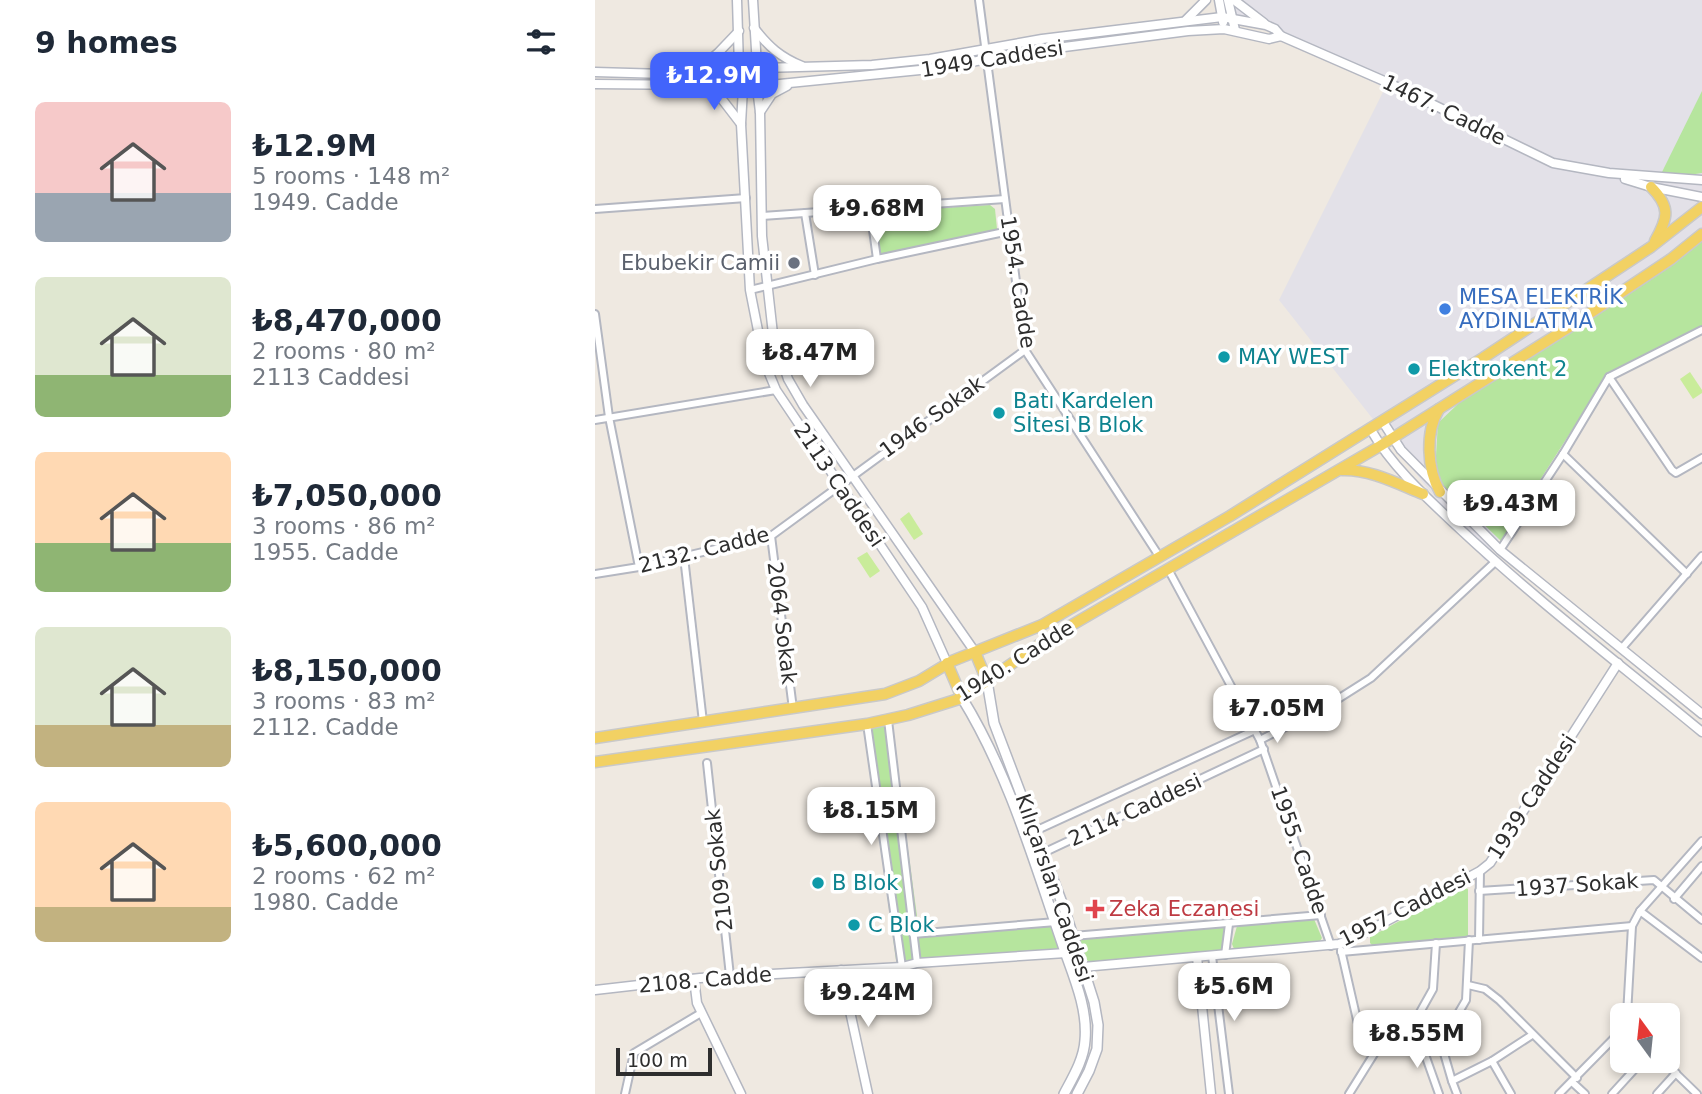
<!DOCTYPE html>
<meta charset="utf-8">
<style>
:root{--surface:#fff;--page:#f6f6f7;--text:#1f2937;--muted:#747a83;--accent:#4264fb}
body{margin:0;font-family:"DejaVu Sans",sans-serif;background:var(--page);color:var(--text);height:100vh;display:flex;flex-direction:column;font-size:26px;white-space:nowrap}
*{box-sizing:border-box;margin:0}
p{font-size:23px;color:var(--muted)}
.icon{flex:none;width:38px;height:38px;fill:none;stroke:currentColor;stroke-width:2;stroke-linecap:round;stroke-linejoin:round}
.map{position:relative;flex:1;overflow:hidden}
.details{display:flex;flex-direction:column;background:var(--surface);width:595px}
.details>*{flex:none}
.needle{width:46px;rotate:345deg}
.controls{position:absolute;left:1015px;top:1003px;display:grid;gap:14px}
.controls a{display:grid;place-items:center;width:70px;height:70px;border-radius:10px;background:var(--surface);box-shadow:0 4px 10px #0003;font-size:35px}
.scale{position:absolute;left:21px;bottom:18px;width:96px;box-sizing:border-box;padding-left:7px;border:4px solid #2e2e2e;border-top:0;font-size:19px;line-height:24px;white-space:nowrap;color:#2e2e2e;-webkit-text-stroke:5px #fff;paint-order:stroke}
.price{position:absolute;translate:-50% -60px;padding:0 16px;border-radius:14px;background:#fff;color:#222;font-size:23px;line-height:46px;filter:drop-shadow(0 2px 4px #0008)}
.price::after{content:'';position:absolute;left:50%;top:42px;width:21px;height:16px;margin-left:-10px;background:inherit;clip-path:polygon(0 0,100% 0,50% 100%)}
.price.active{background:var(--accent);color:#fff}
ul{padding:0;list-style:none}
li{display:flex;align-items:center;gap:21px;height:175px;padding:0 35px}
li span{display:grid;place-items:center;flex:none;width:196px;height:140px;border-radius:10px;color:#555}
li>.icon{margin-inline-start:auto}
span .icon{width:84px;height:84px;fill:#fffc;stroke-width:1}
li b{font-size:30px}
h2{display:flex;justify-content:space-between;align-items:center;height:84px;padding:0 35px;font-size:30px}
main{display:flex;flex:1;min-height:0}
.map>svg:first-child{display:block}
.industrial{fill:#e3e1e8}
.green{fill:#b6e59e}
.pitch{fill:#c9ec9a}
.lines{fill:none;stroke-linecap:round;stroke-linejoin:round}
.minor-casing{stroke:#b4b7c1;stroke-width:10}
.tertiary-casing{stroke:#b4b7c1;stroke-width:11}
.secondary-casing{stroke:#b4b7c1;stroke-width:12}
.primary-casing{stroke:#c9c9c9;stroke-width:13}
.minor{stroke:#fff;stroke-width:6}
.tertiary{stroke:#fff;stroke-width:8}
.secondary{stroke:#fff;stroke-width:9}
.primary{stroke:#f2d163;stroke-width:10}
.worship-dot{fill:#6b7280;stroke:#fff;stroke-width:2.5}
.shop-dot{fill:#3f7fe0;stroke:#fff;stroke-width:2.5}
.culture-dot{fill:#0f9aa8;stroke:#fff;stroke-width:2.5}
.health-dot{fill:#e0444e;stroke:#fff;stroke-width:2.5}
.labels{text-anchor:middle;stroke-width:7;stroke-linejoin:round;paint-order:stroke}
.street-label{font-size:21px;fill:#2e2e2e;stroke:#fff}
.worship-label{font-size:21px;fill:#5b616d;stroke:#fff;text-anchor:end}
.shop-label{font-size:21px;fill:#366cbe;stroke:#fff;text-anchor:start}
.culture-label{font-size:21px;fill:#0d838f;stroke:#fff;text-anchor:start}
.health-label{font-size:21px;fill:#be3a42;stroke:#fff;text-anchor:start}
</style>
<main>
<section class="details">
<h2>9 homes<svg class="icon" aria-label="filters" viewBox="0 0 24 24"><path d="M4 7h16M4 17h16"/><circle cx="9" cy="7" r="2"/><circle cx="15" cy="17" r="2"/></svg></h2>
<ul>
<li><span style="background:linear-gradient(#f6c9c9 65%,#9aa5b1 0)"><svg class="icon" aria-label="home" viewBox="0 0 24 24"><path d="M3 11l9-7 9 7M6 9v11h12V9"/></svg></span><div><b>₺12.9M</b><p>5 rooms · 148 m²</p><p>1949. Cadde</p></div></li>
<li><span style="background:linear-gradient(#dfe7d0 70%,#8fb573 0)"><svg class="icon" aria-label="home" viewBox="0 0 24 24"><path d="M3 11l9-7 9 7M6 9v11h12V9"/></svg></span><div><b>₺8,470,000</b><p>2 rooms · 80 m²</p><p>2113 Caddesi</p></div></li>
<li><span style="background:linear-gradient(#ffd9b3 65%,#8fb573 0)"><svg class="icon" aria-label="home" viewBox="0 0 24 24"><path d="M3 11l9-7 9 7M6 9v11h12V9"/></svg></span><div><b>₺7,050,000</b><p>3 rooms · 86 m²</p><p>1955. Cadde</p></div></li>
<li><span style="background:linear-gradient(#dfe7d0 70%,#c2b280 0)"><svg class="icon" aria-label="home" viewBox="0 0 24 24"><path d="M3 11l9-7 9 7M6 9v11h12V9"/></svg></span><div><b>₺8,150,000</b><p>3 rooms · 83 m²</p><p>2112. Cadde</p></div></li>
<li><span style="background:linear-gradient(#ffd9b3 75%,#c2b280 0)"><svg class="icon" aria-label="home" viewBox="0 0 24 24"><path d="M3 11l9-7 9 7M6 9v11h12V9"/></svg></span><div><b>₺5,600,000</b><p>2 rooms · 62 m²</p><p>1980. Cadde</p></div></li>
</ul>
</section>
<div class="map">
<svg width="1107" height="1094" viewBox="0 0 1107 1094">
<rect width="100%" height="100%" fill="#efe9e1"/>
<!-- industrial -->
<path class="industrial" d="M637,0h470v329l-97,43 -120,189 -206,-261 106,-212 -150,-73z"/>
<!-- green -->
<g class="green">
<path d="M1107,91v82l-13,2 -28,-1z"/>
<path d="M395,205l5,4 2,20 -117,27 -6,-44z"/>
<path d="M1107,241v86l-96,50 -105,164 -60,-58 -6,-11 3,-49 21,-20z"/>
<path d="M296,723l29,215 1,-4 131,-11 8,23 -4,6 -133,6 -26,9 -33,-239z"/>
<path d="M867,887l6,2v48l-4,2 -91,7 -3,-3v-6z"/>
<path d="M719,919l8,19 -2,3 -86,8 -2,-5 5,-18z"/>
<path d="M628,926l2,4 -3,19 -2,2 -131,11 -3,-3 -6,-19z"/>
</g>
<!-- pitch -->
<g class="pitch">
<path d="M1095,372l12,18v3l-9,6 -13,-20z"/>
<path d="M314,512l14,22 -9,6 -14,-21z"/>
<path d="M272,552l13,19 -10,7 -13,-20z"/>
</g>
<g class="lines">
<!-- minor casing -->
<g class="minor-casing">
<g id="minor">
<path d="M384,0l46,350 134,206"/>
<path d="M275,208l7,51"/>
<path d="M0,209l151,-11"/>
<path d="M210,213l10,62"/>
<path d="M167,216l243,-17"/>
<path d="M155,290l127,-31 132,-28"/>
<path d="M0,314l14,103 30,150"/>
<path d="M1014,377l63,93 4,3 26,-15"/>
<path d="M0,420l181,-30"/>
<path d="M968,454l124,120"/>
<path d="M176,536l22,173"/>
<path d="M905,550l63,-96 46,-77 93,-47"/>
<path d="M89,557l19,165"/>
<path d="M573,569l92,171 71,206"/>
<path d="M0,574l44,-7 132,-31 254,-186"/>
<path d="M1027,648l80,-92"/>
<path d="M293,720l29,243"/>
<path d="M272,724l35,243"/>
<path d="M665,740l70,-36 41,-26 124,-116"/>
<path d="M112,763l23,213"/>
<path d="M440,831l220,-101"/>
<path d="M448,853l221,-104"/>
<path d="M884,891l175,-11 48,40"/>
<path d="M1079,899l28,-33"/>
<path d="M1045,911l62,47"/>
<path d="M318,934l143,-12"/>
<path d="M478,936l248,-21"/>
<path d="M884,940l1,-69"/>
<path d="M841,943l-3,46 -19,34 20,12 7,8"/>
<path d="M746,950l19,83 20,-1 4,6 -35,56"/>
<path d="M746,952l291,-26"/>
<path d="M630,955l4,-31"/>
<path d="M617,956l17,138"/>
<path d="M873,985l17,4 14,11 78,78"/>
<path d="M1032,1015l5,-89 8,-15 62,-70"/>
<path d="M819,1023l-10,13 18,10 17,48"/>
<path d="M1067,1060l35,34"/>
<path d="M897,1061l19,33"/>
<path d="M857,1081l-11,-38 25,-43 3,-60"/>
<path d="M977,1082l13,12"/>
<path d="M30,1094l9,-41 67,-40"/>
<path d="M862,1094l-5,-13 40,-20 40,-26"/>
<path d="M964,1094l63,-64"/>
<path d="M1017,1094l31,-34"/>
<path d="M1062,1094l19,-21"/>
</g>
</g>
<!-- tertiary casing -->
<g class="tertiary-casing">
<g id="tertiary">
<path d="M142,0l2,67"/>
<path d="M158,0l4,66"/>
<path d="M624,0l4,22"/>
<path d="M633,0l7,30"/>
<path d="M639,0l30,23"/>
<path d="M591,20l20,-20"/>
<path d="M159,28c15,19 26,29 48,38"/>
<path d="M164,68l113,-3 58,-6 112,-20 180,-22 44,8 9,4 6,7 110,48 162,79 56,10 93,7"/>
<path d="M0,72l70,2 73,-5"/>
<path d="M101,72l22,-19 21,-22"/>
<path d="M0,84l107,1 38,2 11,3 8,-4 171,-17 111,-19 147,-19 36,-2 45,10 12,-3"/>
<path d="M110,87l16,11 20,26"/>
<path d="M145,87c-21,-29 37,-32 19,-1"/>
<path d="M148,88l-2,36 9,166 14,71 12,29 146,217 25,56"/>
<path d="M162,88l3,24 2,124 11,98 15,45 15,26 172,247"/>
<path d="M165,112l12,-18 15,-8"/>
<path d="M1030,179l26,8 51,10"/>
<path d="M788,422l18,28 99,100 202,164"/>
<path d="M776,430c22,38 57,69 89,99 77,72 161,136 242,203"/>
<path d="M602,957l14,137"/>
<path d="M488,967l256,-23 16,-6 125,-67 10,-8 128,-200"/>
<path d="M246,970l27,124"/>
<path d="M99,979l3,24 44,91"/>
<path d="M0,990l105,-12 202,-11 15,-4 149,-10"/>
</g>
</g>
<!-- secondary casing -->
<g class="secondary-casing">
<g id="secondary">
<path d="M392,681l7,42 70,185 30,94 4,23 -1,24 -8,22 -12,23"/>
<path d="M367,698c47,76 72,164 101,248 10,29 25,62 22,94 -1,19 -12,37 -21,54"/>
</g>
</g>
<!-- primary casing -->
<g class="primary-casing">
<g id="primary">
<path d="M1056,187c20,20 17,31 4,54"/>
<path d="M844,409c-14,23 -12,60 1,83"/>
<path d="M747,470c28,-1 56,14 81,24"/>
<path d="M380,652l12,29"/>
<path d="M352,663l15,35"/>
<path d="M0,738l290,-44 34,-13 33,-20 90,-36 188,-109 253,-158 168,-111 51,-40"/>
<path d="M0,762l272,-38 41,-9 54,-17 84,-58 334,-194 186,-117 105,-70 31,-25"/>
</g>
</g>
<!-- minor -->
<use href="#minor" class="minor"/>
<!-- tertiary -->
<use href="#tertiary" class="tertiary"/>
<!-- secondary -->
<use href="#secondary" class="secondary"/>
<!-- primary -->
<use href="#primary" class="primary"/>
</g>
<!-- markers -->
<circle class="worship-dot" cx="199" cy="263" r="7"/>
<circle class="shop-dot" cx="850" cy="309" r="7"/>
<g class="culture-dot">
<circle cx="629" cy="357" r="7"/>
<circle cx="819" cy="369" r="7"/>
<circle cx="404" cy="413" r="7"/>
<circle cx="223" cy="883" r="7"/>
<circle cx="259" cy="925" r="7"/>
</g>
<path class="health-dot" d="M496.5 898.5h7v7h7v7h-7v7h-7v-7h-7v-7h7z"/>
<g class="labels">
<!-- street labels -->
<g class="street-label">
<text transform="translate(397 59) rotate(-9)" y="7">1949 Caddesi</text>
<text transform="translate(849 110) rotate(26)" y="7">1467. Cadde</text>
<text transform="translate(423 282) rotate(81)" y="7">1954. Cadde</text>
<text transform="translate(337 417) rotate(-36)" y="7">1946 Sokak</text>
<text transform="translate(244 485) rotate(56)" y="7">2113 Caddesi</text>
<text transform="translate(109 550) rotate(-14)" y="7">2132. Cadde</text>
<text transform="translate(187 623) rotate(83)" y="7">2064 Sokak</text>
<text transform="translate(420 661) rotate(-32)" y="7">1940. Cadde</text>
<text transform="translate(937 797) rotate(-57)" y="7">1939 Caddesi</text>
<text transform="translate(540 810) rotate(-25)" y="7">2114 Caddesi</text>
<text transform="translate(704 850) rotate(71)" y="7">1955. Cadde</text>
<text transform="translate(124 870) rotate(-96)" y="7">2109 Sokak</text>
<text transform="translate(982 885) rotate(-4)" y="7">1937 Sokak</text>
<text transform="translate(459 888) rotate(71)" y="7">Kılıçarslan Caddesi</text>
<text transform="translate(810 908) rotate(-27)" y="7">1957 Caddesi</text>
<text transform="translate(110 980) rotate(-5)" y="7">2108. Cadde</text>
</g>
<!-- worship labels -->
<g class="worship-label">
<text x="185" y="270">Ebubekir Camii</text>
</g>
<!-- shop labels -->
<g class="shop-label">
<text x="864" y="304">MESA ELEKTRİK<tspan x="864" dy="24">AYDINLATMA</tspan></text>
</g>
<!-- culture labels -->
<g class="culture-label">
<text x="643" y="364">MAY WEST</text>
<text x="833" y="376">Elektrokent 2</text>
<text x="418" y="408">Batı Kardelen<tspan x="418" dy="24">Sİtesi B Blok</tspan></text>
<text x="237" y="890">B Blok</text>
<text x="273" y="932">C Blok</text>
</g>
<!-- health labels -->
<g class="health-label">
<text x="514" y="916">Zeka Eczanesi</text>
</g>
</g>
</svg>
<div class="controls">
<a><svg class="needle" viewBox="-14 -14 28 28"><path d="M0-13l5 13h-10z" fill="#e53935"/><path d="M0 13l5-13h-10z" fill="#747a83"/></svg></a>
</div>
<div class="scale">100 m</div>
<b class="price active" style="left:119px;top:112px">₺12.9M</b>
<b class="price" style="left:282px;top:245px">₺9.68M</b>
<b class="price" style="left:215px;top:389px">₺8.47M</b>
<b class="price" style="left:916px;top:540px">₺9.43M</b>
<b class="price" style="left:682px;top:745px">₺7.05M</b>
<b class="price" style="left:276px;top:847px">₺8.15M</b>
<b class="price" style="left:639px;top:1023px">₺5.6M</b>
<b class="price" style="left:273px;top:1029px">₺9.24M</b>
<b class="price" style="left:822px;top:1070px">₺8.55M</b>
</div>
</main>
